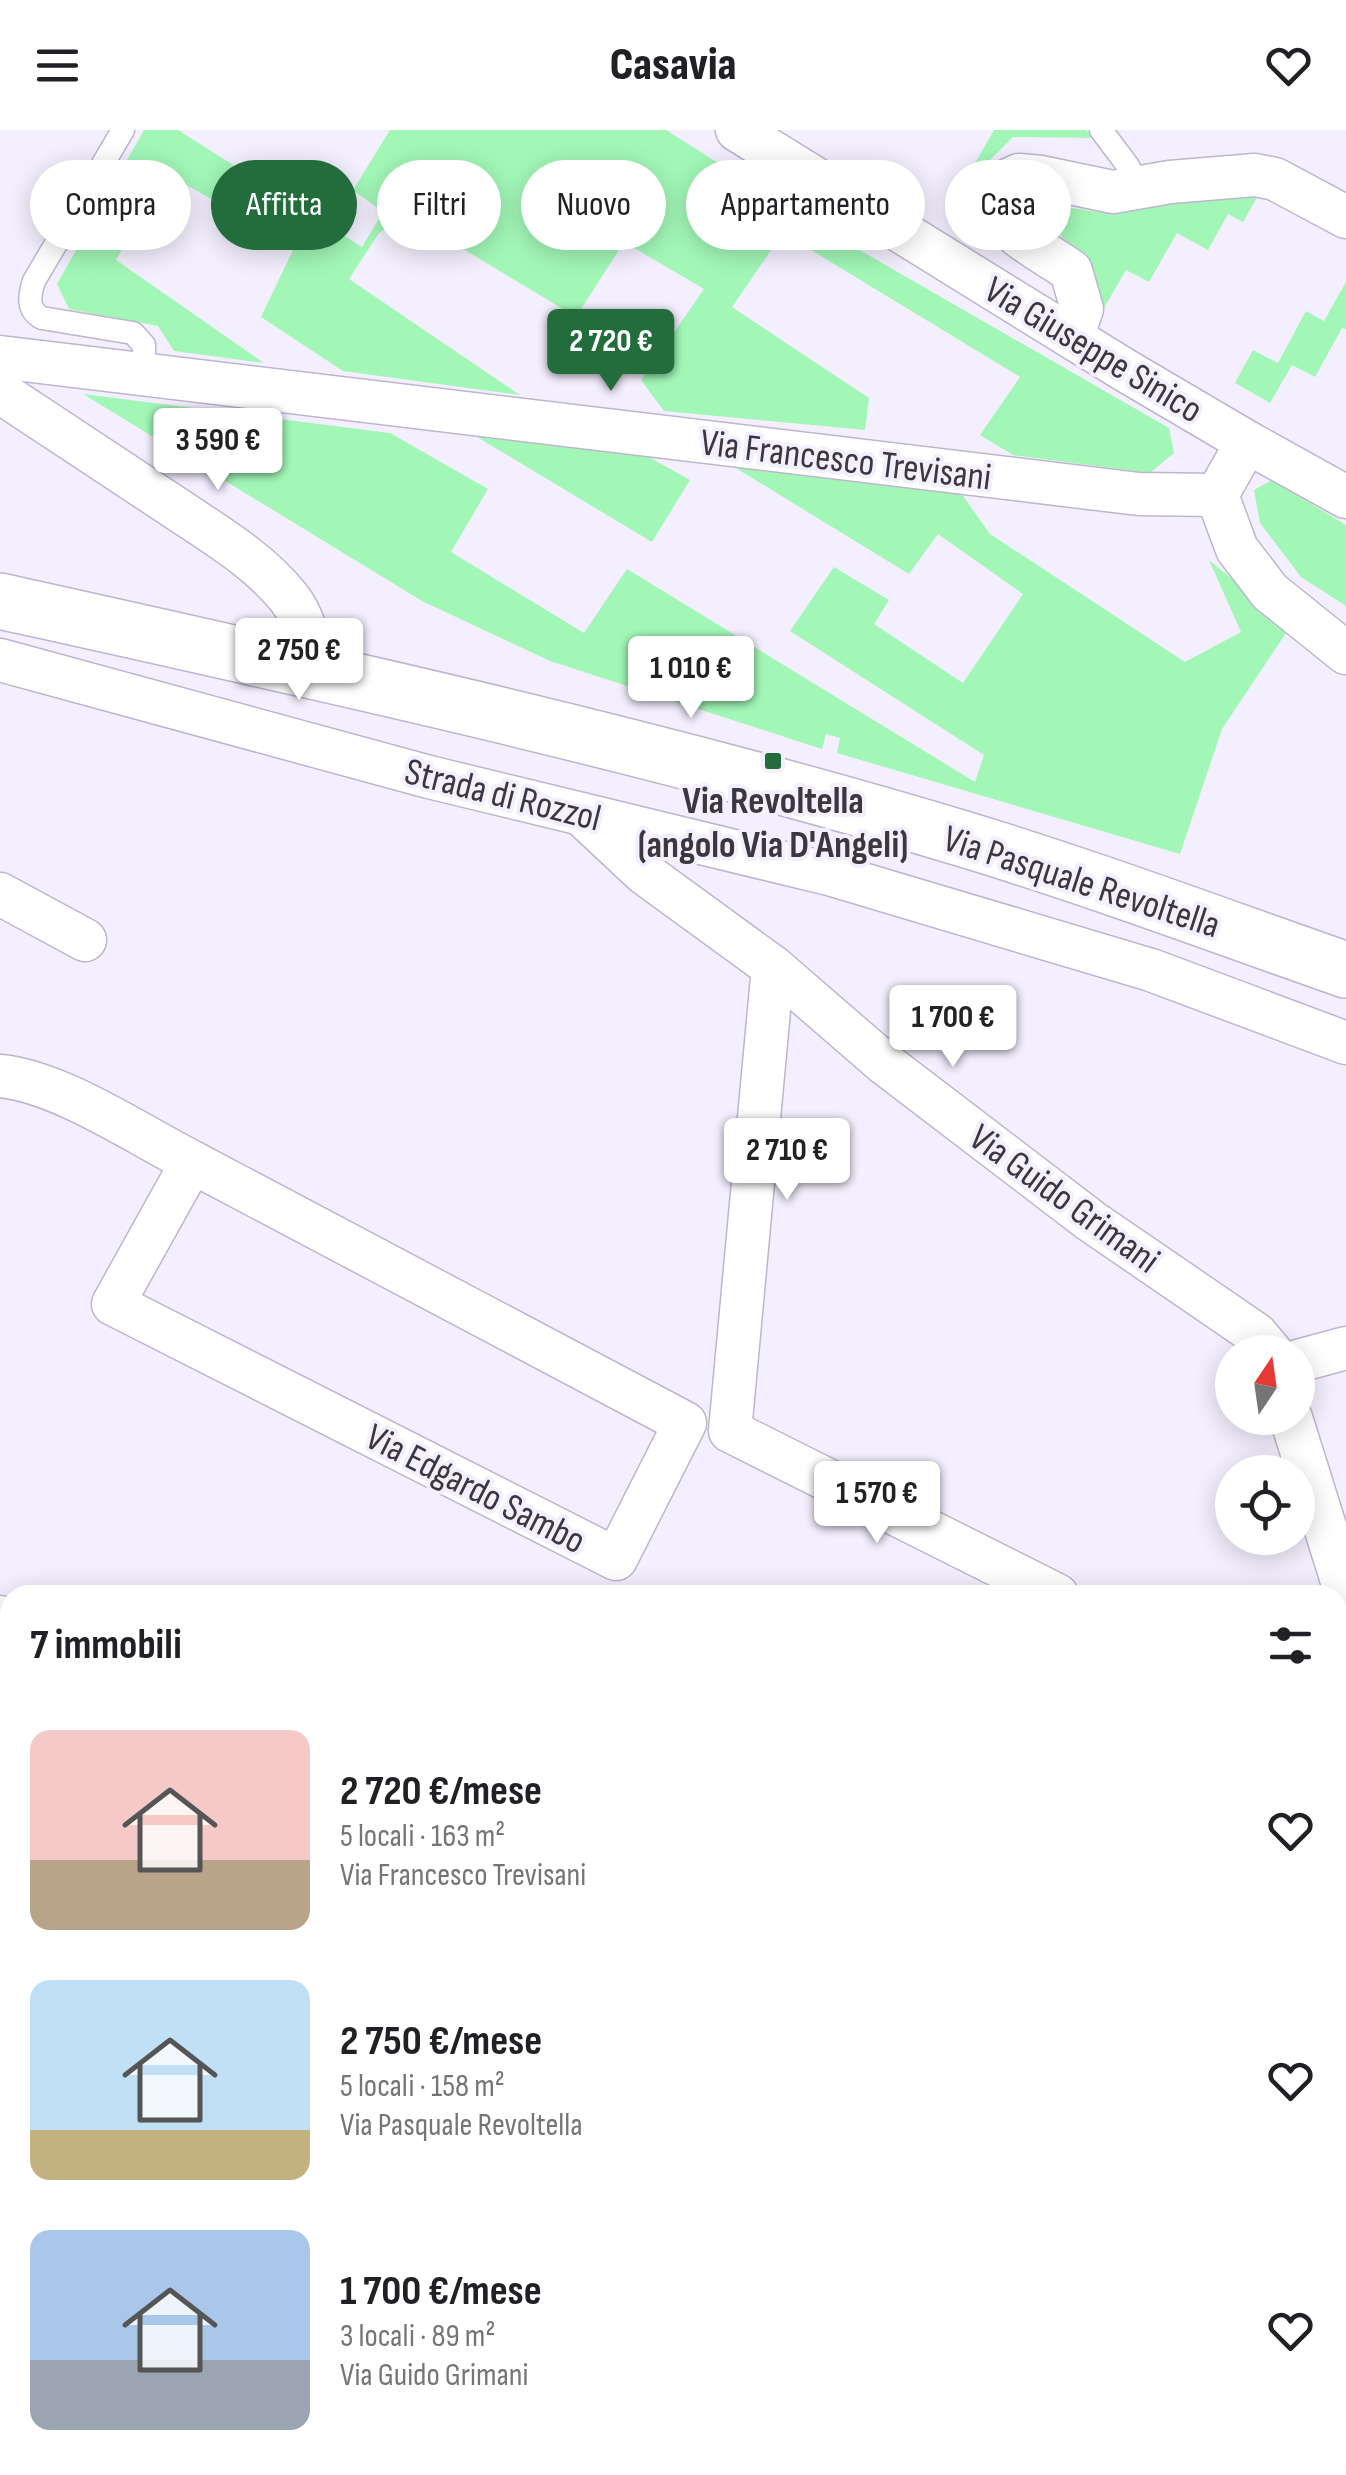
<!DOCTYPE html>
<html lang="it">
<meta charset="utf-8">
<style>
:root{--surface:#fff;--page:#f6f6f6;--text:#202124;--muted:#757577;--accent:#226d3b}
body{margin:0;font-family:"Sofia Sans Condensed",sans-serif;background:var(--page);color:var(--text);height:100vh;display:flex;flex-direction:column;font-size:38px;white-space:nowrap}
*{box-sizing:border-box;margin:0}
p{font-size:32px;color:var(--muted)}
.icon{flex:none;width:55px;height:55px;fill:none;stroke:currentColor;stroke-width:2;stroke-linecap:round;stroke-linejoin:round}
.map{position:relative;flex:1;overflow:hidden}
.drawer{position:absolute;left:0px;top:1455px;width:1348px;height:890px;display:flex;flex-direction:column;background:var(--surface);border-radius:30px 30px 0 0;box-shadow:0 5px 25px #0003}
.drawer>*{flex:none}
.banner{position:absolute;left:30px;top:30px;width:1288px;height:90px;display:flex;gap:20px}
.needle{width:65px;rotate:13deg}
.fabs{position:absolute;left:1215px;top:1205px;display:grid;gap:20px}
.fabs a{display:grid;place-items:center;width:100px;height:100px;border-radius:50%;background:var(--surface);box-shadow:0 5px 25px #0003;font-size:50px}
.price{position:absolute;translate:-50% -85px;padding:0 22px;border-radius:10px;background:#fff;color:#222;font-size:32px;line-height:65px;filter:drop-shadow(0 2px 5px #0008)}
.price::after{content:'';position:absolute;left:50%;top:60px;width:30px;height:22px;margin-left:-15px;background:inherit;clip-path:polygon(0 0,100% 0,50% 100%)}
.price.on{background:var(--accent);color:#fff}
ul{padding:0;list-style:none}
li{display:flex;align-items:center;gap:30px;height:250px;padding:0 30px}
li span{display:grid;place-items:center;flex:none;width:280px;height:200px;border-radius:20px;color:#555}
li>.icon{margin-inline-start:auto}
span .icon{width:120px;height:120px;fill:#fffc;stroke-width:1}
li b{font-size:42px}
h2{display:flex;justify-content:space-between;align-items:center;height:120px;padding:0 30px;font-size:42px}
.tag{padding:0 35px;border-radius:45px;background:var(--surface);box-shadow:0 5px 25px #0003;font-size:35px;line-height:90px}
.tag.on{background:var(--accent);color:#fff}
header{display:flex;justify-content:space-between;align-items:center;height:130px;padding:0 30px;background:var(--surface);font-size:45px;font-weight:800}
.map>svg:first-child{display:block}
.green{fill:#a2f7b7}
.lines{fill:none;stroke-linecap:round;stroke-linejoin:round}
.lane-casing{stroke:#beb5ce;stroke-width:25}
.street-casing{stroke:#beb5ce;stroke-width:45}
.secondary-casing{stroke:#beb5ce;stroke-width:58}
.lane{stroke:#fff;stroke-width:22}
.street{stroke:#fff;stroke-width:42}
.secondary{stroke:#fff;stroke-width:55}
.rail{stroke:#8a8693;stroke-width:8;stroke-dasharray:20 10;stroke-linecap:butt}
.poi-dot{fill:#226d3b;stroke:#f4effe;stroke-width:4}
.labels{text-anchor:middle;stroke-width:8;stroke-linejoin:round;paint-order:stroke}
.street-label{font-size:38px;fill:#3a3741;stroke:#f4effe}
.poi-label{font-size:38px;font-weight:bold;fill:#3a3741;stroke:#f4effe}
</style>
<header><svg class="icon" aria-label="menu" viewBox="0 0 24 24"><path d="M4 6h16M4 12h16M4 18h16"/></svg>Casavia<svg class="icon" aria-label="heart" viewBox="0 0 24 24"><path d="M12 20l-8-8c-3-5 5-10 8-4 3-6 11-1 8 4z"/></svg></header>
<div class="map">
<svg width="1346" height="2345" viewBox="0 0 1346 2345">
<rect width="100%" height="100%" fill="#f4effe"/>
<!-- green -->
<g class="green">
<path d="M144,0h34l184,117 21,-35 -30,-22 37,-60h276l157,99 346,199 5,25 -24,20 -137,-18 -33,-20 40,-58 -237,-144 -51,74 137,91 -4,32 -201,-19 -23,-31 63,-91 -80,-47 -48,75 -169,-102 -28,18 -30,46 171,116 -177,-24 -82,-54 34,-71 -130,-73 -49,87 148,103 -90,-12 -16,-25 -89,-17 -12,-25z"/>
<path d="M994,0h91l13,8 -85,-1 -28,28 -10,44 79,62 -104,-64z"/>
<path d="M1259,64l-16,28 -15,-8 -20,36 -31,-17 -28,49 -23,-12 -22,38 -17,-53 -41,-29 -14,-24 67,10z"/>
<path d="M1346,152v47l-4,-1 -27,49 -23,-12 -22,38 -35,-20 18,-33 25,13 28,-52 18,10z"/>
<path d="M83,264l307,39 98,56 -37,63 133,81 43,-64 348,213 9,-27 -194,-124 44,-64 55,33 -15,24 89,59 60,-89 -85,-60 -29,40 -175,-107 227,26 29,41 195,128 56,-30 -32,-72 81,67 -68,102 -42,125 -343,-101 3,-15 -14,-4 -4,15 -272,-88 -128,-60z"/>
<path d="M477,307l170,19 43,24 -38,62z"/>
<path d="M1272,350l74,45v81l-45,-29 -41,-54 -6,-33z"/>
<path d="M0,2177h10v158h96v10h-106z"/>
<path d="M728,2335h387l-46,10h-341z"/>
</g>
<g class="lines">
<!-- lane casing -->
<g class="lane-casing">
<g id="lane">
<path d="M123,0l-89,151c-5,15 -7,29 8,37l91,15 11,12v29"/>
<path d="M1101,0l27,36 11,21"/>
</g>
</g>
<!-- street casing -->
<g class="street-casing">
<g id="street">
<path d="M737,0l386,239 124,73"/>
<path d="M1072,207l10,-28 -11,-38c-17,-13 -65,-37 -71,-57 -3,-10 1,-22 4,-32l15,-7 22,2 72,15 57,-10 85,-7 20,4 71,38"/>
<path d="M0,227l1139,137 78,1"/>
<path d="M0,262c58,38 116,77 174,115 40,27 85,53 115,91 17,22 22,46 17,73"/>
<path d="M1217,365l20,54 33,43 76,61"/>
<path d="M1217,365l30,-53 99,55"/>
<path d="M0,530l429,117 400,97 322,96 195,73"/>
<path d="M581,684l63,59 129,94 111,96 207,158 165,113 15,18"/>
<path d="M0,764l85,46"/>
<path d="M773,837l-43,464 327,164"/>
<path d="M0,946c61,6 137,58 192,86"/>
<path d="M192,1032l493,261 -69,136 -503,-255z"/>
<path d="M1298,1231l48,-13"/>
<path d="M1291,1288l55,176"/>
<path d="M0,1487l10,3"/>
<path d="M1338,1593l8,1"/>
<path d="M1338,2078l8,-29"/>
<path d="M0,2140h10"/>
<path d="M1321,2335l2,10"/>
</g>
</g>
<!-- secondary casing -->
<g class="secondary-casing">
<path id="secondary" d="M0,471c324,72 649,143 967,239 128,39 253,86 379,130"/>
</g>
<!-- lane -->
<use href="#lane" class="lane"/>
<!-- street -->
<use href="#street" class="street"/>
<!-- secondary -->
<use href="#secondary" class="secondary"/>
<!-- rail -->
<g class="rail">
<path d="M1338,2314l8,-3"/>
<path d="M1202,2345l43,-10"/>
</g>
</g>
<!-- markers -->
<rect class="poi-dot" x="763" y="621" width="20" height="20" rx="5"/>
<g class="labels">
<!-- street labels -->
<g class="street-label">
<text transform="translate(1094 219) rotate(31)" y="13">Via Giuseppe Sinico</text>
<text transform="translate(846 329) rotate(7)" y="13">Via Francesco Trevisani</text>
<text transform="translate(503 664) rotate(14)" y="13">Strada di Rozzol</text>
<text transform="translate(1082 751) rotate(18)" y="13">Via Pasquale Revoltella</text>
<text transform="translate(1065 1068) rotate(36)" y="13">Via Guido Grimani</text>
<text transform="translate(476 1358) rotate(27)" y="13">Via Edgardo Sambo</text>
</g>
<!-- poi labels -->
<g class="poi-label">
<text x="773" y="683">Via Revoltella<tspan x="773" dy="44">(angolo Via D'Angeli)</tspan></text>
</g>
</g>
</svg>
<div class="fabs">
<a><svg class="needle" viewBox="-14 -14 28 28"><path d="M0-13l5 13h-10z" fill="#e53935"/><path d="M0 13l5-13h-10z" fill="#757577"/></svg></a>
<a><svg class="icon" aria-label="locate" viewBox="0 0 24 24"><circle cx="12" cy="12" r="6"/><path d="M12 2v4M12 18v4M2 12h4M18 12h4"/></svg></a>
</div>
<b class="price on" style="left:611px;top:264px">2 720 €</b>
<b class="price" style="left:218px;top:363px">3 590 €</b>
<b class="price" style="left:299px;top:573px">2 750 €</b>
<b class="price" style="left:691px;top:591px">1 010 €</b>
<b class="price" style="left:953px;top:940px">1 700 €</b>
<b class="price" style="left:787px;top:1073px">2 710 €</b>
<b class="price" style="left:877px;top:1416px">1 570 €</b>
<div class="banner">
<a class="tag">Compra</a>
<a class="tag on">Affitta</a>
<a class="tag">Filtri</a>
<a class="tag">Nuovo</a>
<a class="tag">Appartamento</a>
<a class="tag">Casa</a>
</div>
<section class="drawer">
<h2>7 immobili<svg class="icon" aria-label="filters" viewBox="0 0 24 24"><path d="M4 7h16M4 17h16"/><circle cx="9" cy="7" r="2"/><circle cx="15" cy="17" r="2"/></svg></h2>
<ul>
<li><span style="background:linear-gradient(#f6c9c9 65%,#b9a48a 0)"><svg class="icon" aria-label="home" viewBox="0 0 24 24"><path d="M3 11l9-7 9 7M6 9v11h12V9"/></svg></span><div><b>2 720 €/mese</b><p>5 locali · 163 m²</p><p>Via Francesco Trevisani</p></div><svg class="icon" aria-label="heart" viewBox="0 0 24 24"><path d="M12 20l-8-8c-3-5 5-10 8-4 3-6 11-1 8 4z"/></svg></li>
<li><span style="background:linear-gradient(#bfe0f5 75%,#c2b280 0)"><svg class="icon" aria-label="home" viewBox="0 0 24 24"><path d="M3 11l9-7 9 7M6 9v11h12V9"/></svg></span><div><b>2 750 €/mese</b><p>5 locali · 158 m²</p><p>Via Pasquale Revoltella</p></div><svg class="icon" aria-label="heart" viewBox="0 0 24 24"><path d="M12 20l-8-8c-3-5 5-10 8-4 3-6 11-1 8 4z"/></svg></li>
<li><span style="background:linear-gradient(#a9c7e8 65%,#9aa5b1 0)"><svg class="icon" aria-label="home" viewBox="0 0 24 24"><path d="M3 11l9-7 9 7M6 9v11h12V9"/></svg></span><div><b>1 700 €/mese</b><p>3 locali · 89 m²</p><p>Via Guido Grimani</p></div><svg class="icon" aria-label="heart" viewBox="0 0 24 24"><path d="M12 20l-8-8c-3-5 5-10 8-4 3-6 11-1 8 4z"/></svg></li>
</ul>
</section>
</div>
